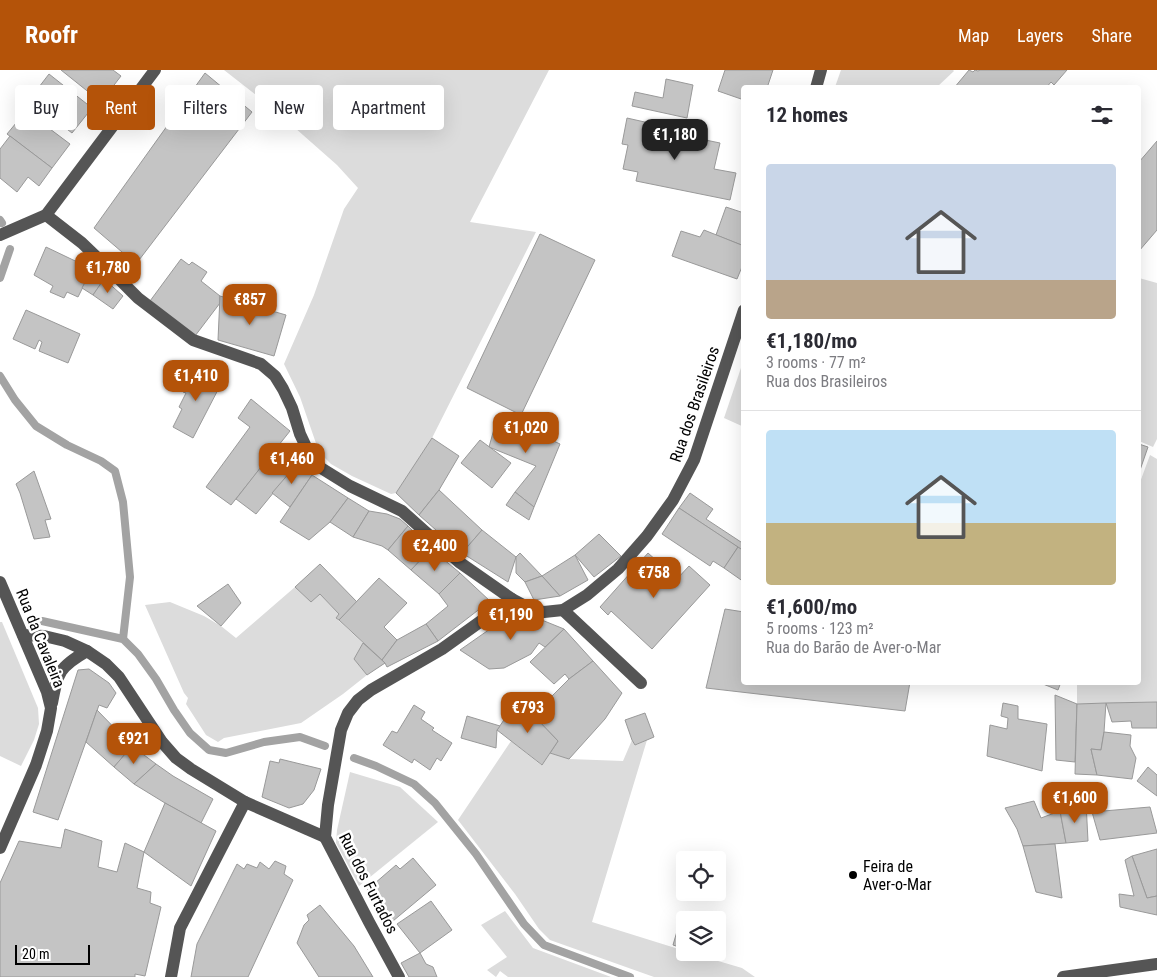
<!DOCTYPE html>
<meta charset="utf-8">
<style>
:root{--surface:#fff;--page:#f7f7f7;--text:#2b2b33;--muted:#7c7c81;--line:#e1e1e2;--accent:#b45309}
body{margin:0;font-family:"Roboto Condensed",sans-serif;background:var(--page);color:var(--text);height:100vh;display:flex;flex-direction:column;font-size:19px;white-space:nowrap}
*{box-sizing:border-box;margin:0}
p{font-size:16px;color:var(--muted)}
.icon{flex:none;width:28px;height:28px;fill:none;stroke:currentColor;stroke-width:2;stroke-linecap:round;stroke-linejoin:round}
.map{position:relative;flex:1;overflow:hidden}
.drawer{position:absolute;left:741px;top:15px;width:400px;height:600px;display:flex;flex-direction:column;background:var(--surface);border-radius:5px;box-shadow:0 5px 20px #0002}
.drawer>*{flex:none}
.hud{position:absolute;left:15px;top:15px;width:475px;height:45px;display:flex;gap:10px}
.buttons{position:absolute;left:676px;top:781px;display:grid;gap:10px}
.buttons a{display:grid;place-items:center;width:50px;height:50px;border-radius:5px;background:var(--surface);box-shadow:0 5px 20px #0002;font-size:25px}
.scale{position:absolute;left:15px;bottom:12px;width:75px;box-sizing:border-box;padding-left:5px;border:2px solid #000;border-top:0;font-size:14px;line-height:18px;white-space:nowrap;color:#000;-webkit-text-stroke:4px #fff;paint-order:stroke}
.price{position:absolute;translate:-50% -42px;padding:0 11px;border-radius:10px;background:var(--accent);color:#fff;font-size:16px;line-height:32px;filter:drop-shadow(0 1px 2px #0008)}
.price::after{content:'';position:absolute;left:50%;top:30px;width:15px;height:11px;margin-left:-8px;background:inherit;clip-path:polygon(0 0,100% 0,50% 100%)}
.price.selected{background:#222;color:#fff}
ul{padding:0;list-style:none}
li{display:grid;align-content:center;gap:10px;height:265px;padding:0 25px}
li+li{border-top:1px solid var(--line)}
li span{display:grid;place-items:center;height:155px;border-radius:5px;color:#555}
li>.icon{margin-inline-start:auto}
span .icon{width:90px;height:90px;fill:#fffc;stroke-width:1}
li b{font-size:21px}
h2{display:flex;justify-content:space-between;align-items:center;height:60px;padding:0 25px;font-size:21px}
.pill{padding:0 18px;border-radius:5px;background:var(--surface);box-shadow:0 5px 20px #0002;font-size:18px;line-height:45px}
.pill.selected{background:var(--accent);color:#fff}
header{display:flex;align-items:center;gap:30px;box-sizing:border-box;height:70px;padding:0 25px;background:var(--accent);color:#fff}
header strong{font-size:24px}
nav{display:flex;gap:28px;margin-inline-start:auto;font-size:18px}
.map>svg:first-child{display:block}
.green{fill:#dcdcdc}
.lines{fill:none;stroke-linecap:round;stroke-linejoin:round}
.stream{stroke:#a3a3a3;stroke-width:8}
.building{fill:#c4c4c4;stroke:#999}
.minor{stroke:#555;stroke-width:12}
.poi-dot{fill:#000;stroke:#fff;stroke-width:2}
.labels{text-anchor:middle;stroke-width:5;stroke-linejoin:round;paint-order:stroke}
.street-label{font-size:16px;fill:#000;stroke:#fff}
.poi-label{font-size:16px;fill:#000;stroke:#fff;text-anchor:start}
</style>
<header>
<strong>Roofr</strong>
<nav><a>Map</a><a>Layers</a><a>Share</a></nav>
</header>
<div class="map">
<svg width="1157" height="907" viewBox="0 0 1157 907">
<rect width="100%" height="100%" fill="#fff"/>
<!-- green -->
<g class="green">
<path d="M224,0h325l-79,152 66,10 -104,206 -36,55 -5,1 -39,-18 -21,-12 -12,-12 -19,-55 -16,-33 30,-69 30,-86 14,-21 -21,-23 -68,-60z"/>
<path d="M841,0h112l1,1 -17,16h-102z"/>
<path d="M1139,208l18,5v156l-4,8 -14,-6z"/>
<path d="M744,289v68l-20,-9z"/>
<path d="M1150,385l7,4v243l-80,2v-21l62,-1v-197z"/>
<path d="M295,517l16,15 9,-8 19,20 -3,4 27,25 -9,16 13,16 -24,19 -42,29 -77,15 -6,4 -12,-7 -20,-31 2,-6 -4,-5 -39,-88 25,-3 34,14 17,10 15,12z"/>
<path d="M0,552h2l36,86 1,16 -5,16 -13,26 -21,-10z"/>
<path d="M632,670l4,5 11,-5 -55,182 93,29v1l6,1 51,15 13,9h-101l-104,-37 -11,-11 -24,-35 -57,-74 53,-79 30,24 9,-12 19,6 54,2z"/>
<path d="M350,702l50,15 38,35 -79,64 -23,-43 1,-13z"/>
<path d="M505,841l28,37 78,29h-103l-8,-6 -4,6 -9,-7 20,-13 -26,-32z"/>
</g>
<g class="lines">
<!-- stream -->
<g class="stream">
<path d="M0,150l2,3"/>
<path d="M0,208l10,-29"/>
<path d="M0,306l15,24 21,26 31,19 34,16 14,10 8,31 7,75 -7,62"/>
<path d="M42,551l81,18 15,15 18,25 18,31 16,23 19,17 17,3 38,-11 36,-5 25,9"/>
<path d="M354,688l22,8 38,18 21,19 41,51 48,70 20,21 86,32"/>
</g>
</g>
<!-- building -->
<g class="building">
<path d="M61,0h52l8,6 -20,26z"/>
<path d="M725,0h48l-6,18h-23v12l-26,-9z"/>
<path d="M969,0l4,2 2,-2 3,1 2,-1h87l-13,15 -3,-3 -5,6h-92z"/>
<path d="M205,3l47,39 -116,152 -42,-36z"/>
<path d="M49,4l43,34 -20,25 -43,-33z"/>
<path d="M666,9l27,6 -6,33 -55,-12 3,-14 28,6z"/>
<path d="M26,41l44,33 -18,24 -45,-34z"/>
<path d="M627,48l22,5 -1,5 72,15 -6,26 22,4 -6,27 -94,-19 2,-9 -15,-3 5,-24 -6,-1z"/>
<path d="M10,66l42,32 -13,18 -11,-9 -11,15 -17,-14v-29z"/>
<path d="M1157,71v89l-18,21v-89z"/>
<path d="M726,137l18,6v33l-28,-11z"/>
<path d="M704,160l40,16v16l-7,17 -65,-23 9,-25 19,6z"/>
<path d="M540,164l55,26 -74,155 -54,-27z"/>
<path d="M46,177l46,22 -14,28 -11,-5 -3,6 -14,-6 3,-6 -19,-11z"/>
<path d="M181,189l8,6 3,-3 15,10 -6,9 19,15v7l-25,33 -45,-35z"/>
<path d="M92,199l12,10 -11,16 -11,-7z"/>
<path d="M104,209l19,17 -10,13 -20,-14z"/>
<path d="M220,226l66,19 -12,41 -56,-16z"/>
<path d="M26,240l54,24 -12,29 -29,-12 3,-9 -3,-2 -4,9 -22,-10z"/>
<path d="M194,298l28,14 -29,56 -20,-11 9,-18 -3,-2 7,-14 -3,-1z"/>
<path d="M251,329l39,32 -59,74 -25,-18 44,-60 -12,-9z"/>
<path d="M498,345l62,29 -26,63 -19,-15 21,-26 -47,-19z"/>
<path d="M432,368l27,18 -20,34 -20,25 -23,-22z"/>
<path d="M480,370l31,23 -19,25 -31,-25z"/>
<path d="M1139,374l9,3 -9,26z"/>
<path d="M275,379l22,15 -41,50 -20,-15z"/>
<path d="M297,394l15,11 -22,32 -18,-14z"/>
<path d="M34,401l17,48 -6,1 5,17 -16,2 -14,-46 -4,-9z"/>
<path d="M312,405l36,23 -18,24 -21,18 -29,-18z"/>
<path d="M439,420l43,40 -20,23 -43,-38z"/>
<path d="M515,422l19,15 -5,13 -23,-15z"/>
<path d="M690,423l23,16 -7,10 38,25v3l-2,3 -63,-42z"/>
<path d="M348,428l21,13 -16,26 -23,-15z"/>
<path d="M679,438l59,39 -14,21 -11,-7 -3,5 -48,-32z"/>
<path d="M369,441l18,3 13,5 8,7 -20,24 -6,-4 -29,-9z"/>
<path d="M408,456l23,23 -20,21 -23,-20z"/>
<path d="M482,460l34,27 -8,25 -46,-29z"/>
<path d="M599,464l22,22 -27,21 -19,-22z"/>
<path d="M738,477l6,4v31l-20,-14z"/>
<path d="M431,479l29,24 -21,21 -28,-24z"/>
<path d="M520,483l22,23 -17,6 -9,-9v-16z"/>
<path d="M648,483l29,26 12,-13 21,19 -58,64 -41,-38 -3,4 -8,-8z"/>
<path d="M575,485l13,25 -28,16 -18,-20z"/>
<path d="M320,494l37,38 -18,18 -3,-2 3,-4 -19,-20 -9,8 -16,-15z"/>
<path d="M460,503l30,28 -52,40 -12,-17 22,-18 -9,-12z"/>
<path d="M542,506l18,20 -26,4 -9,-18z"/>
<path d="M379,508l28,25 -23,24 13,13 -15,20 -43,-40z"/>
<path d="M228,514l13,19 -20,23 -24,-20z"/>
<path d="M725,539l19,3v70h166l-5,29 -199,-23z"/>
<path d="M527,544l37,15 -19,18 -6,-4 -8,11 -27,14 -15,1 -29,-19 40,-28z"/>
<path d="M426,554l12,17 -51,26 -2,-4 -3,-3 15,-20z"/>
<path d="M564,559l29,32 -24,18 -4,-5 -11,10 -24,-22z"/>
<path d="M363,573l22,20 -18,12 -13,-16z"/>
<path d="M593,591l29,32 -17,26 -36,40 -19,-6 8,-12 -25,-26 36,-36z"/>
<path d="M89,599l20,14 7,10 -9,15 -8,-3 -41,115 -25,-8 45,-142z"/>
<path d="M1038,612h23l-3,8z"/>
<path d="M1055,625l22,9 -2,58 -19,-2z"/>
<path d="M1157,632v26h-25l-1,-7 -19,1 -6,-19z"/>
<path d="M1003,633l15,3v13l29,5 -5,47 -55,-15 3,-31 17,4 1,-11 -7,-2z"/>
<path d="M1106,633l-2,29 -3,18 -10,-1 6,26 -22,-1 2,-70z"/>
<path d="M515,634l18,11 25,26 -16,24 -45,-35z"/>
<path d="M414,635l11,7 -4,7 13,9 -2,2 20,13 -11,18 -4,-3 -7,12 -16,-11 -2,4 -29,-18 9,-14 5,2z"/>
<path d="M97,640l35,36 -18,21 -28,-25z"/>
<path d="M645,643l9,24 -19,8 -3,-5 -7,-20z"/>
<path d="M467,646l33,10 -3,4 -1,18 -35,-10z"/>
<path d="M1104,662l27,3 -1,11 6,12 -4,21 -35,-4 -6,-26 10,1z"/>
<path d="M132,676l24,18 -22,20 -20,-17z"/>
<path d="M280,689l41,10 -7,21 -11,14 -14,4 -27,-11 8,-36 9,2z"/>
<path d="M156,694l17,12 40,23 -12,24 -36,-20 -31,-19z"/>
<path d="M1148,697l9,8v21l-20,-15z"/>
<path d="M1034,731l7,17 19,-7 6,32 -43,3 -6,-17 -12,-21z"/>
<path d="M1086,732l2,39 -22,2 -6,-32z"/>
<path d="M165,733l51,28 -25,55 -47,-34z"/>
<path d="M1150,737l7,26 -57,7 -8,-28z"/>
<path d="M65,759l37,12 -4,26 19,5 8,-29 19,9 -7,36 14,4 -1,11 11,4 -16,69 -10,-2v3h-135v-94l19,-42 42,7z"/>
<path d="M1055,774l7,54 -26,-6 -13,-46z"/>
<path d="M1157,779v47l-10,2 -15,-42z"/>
<path d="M1132,786l15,42 10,-2v19l-37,-8 -1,-13 15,2 -9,-36z"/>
<path d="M413,788l23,27 -43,36 -26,-31 29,-25 4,4z"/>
<path d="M275,791l11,5 -2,8 9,6 -45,97h-57l6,-33 40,-80 7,5 3,-5 10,4 3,-6 9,7z"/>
<path d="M431,831l21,29 -32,23 -23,-29z"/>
<path d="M320,835l34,41 19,31h-54l-22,-34 7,-18 5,-5 -2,-5z"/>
<path d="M680,851l5,2v26l-12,-4z"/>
<path d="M420,883l6,11 7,3 4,10h-28l-8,-14z"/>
</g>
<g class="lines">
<!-- minor -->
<g class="minor">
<path d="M816,18l5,-18"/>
<path d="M46,145l36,28 28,27 28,28 55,42 68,24 14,12 8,13 9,19 8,26 8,17 13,17 29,18 52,25 57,51 53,37"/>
<path d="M0,165l46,-20 109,-145"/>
<path d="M0,512l47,110 4,16 -4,23 -11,34 -36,83"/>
<path d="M563,540l78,73"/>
<path d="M23,565l21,1 21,5 22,10 19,13 13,13 43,65 14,16 15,11 54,33 80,35"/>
<path d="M52,633c6,-31 7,-36 35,-52"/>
<path d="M171,907l9,-49 65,-126"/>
<path d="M399,907l-30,-55 -44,-85 3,-32 13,-75 7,-17 10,-13 13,-10 71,-41 70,-50 17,9 15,4 19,-2 24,-15 31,-26 29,-33 26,-36 21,-40 50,-150"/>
<path d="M1063,907l94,-13"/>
</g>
</g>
<!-- markers -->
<circle class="poi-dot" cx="853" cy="805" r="5"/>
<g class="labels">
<!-- street labels -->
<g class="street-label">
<text transform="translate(694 334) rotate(-71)" y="6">Rua dos Brasileiros</text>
<text transform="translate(41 568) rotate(68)" y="6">Rua da Cavaleira</text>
<text transform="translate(369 813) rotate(63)" y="6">Rua dos Furtados</text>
</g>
<!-- poi labels -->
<g class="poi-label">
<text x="863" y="802">Feira de<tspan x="863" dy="18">Aver-o-Mar</tspan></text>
</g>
</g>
</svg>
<div class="buttons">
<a><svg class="icon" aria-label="locate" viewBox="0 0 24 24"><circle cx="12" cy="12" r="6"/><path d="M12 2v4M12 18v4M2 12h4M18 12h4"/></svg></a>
<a><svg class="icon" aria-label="layers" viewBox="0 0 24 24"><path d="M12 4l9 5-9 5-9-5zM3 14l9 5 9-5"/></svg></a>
</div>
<div class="scale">20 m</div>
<b class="price selected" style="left:675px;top:91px">€1,180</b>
<b class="price" style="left:108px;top:224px">€1,780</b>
<b class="price" style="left:250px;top:256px">€857</b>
<b class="price" style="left:196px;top:332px">€1,410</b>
<b class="price" style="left:526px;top:384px">€1,020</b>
<b class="price" style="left:292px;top:415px">€1,460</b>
<b class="price" style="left:435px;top:502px">€2,400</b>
<b class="price" style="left:654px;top:529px">€758</b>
<b class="price" style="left:511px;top:571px">€1,190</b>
<b class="price" style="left:528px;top:664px">€793</b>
<b class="price" style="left:134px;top:695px">€921</b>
<b class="price" style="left:1075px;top:754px">€1,600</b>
<div class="hud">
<a class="pill">Buy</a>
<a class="pill selected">Rent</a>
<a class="pill">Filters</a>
<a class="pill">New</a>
<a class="pill">Apartment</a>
</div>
<section class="drawer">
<h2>12 homes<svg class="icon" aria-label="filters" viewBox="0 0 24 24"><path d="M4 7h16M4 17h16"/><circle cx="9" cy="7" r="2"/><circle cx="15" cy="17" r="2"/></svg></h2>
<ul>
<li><span style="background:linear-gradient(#c9d6e8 75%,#b9a48a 0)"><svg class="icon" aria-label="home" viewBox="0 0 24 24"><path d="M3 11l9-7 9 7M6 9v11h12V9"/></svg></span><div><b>€1,180/mo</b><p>3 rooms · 77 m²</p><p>Rua dos Brasileiros</p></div></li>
<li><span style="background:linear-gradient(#bfe0f5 60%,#c2b280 0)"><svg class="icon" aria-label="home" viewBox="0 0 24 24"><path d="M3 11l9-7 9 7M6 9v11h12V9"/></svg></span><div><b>€1,600/mo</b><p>5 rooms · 123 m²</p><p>Rua do Barão de Aver-o-Mar</p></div></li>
</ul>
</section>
</div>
